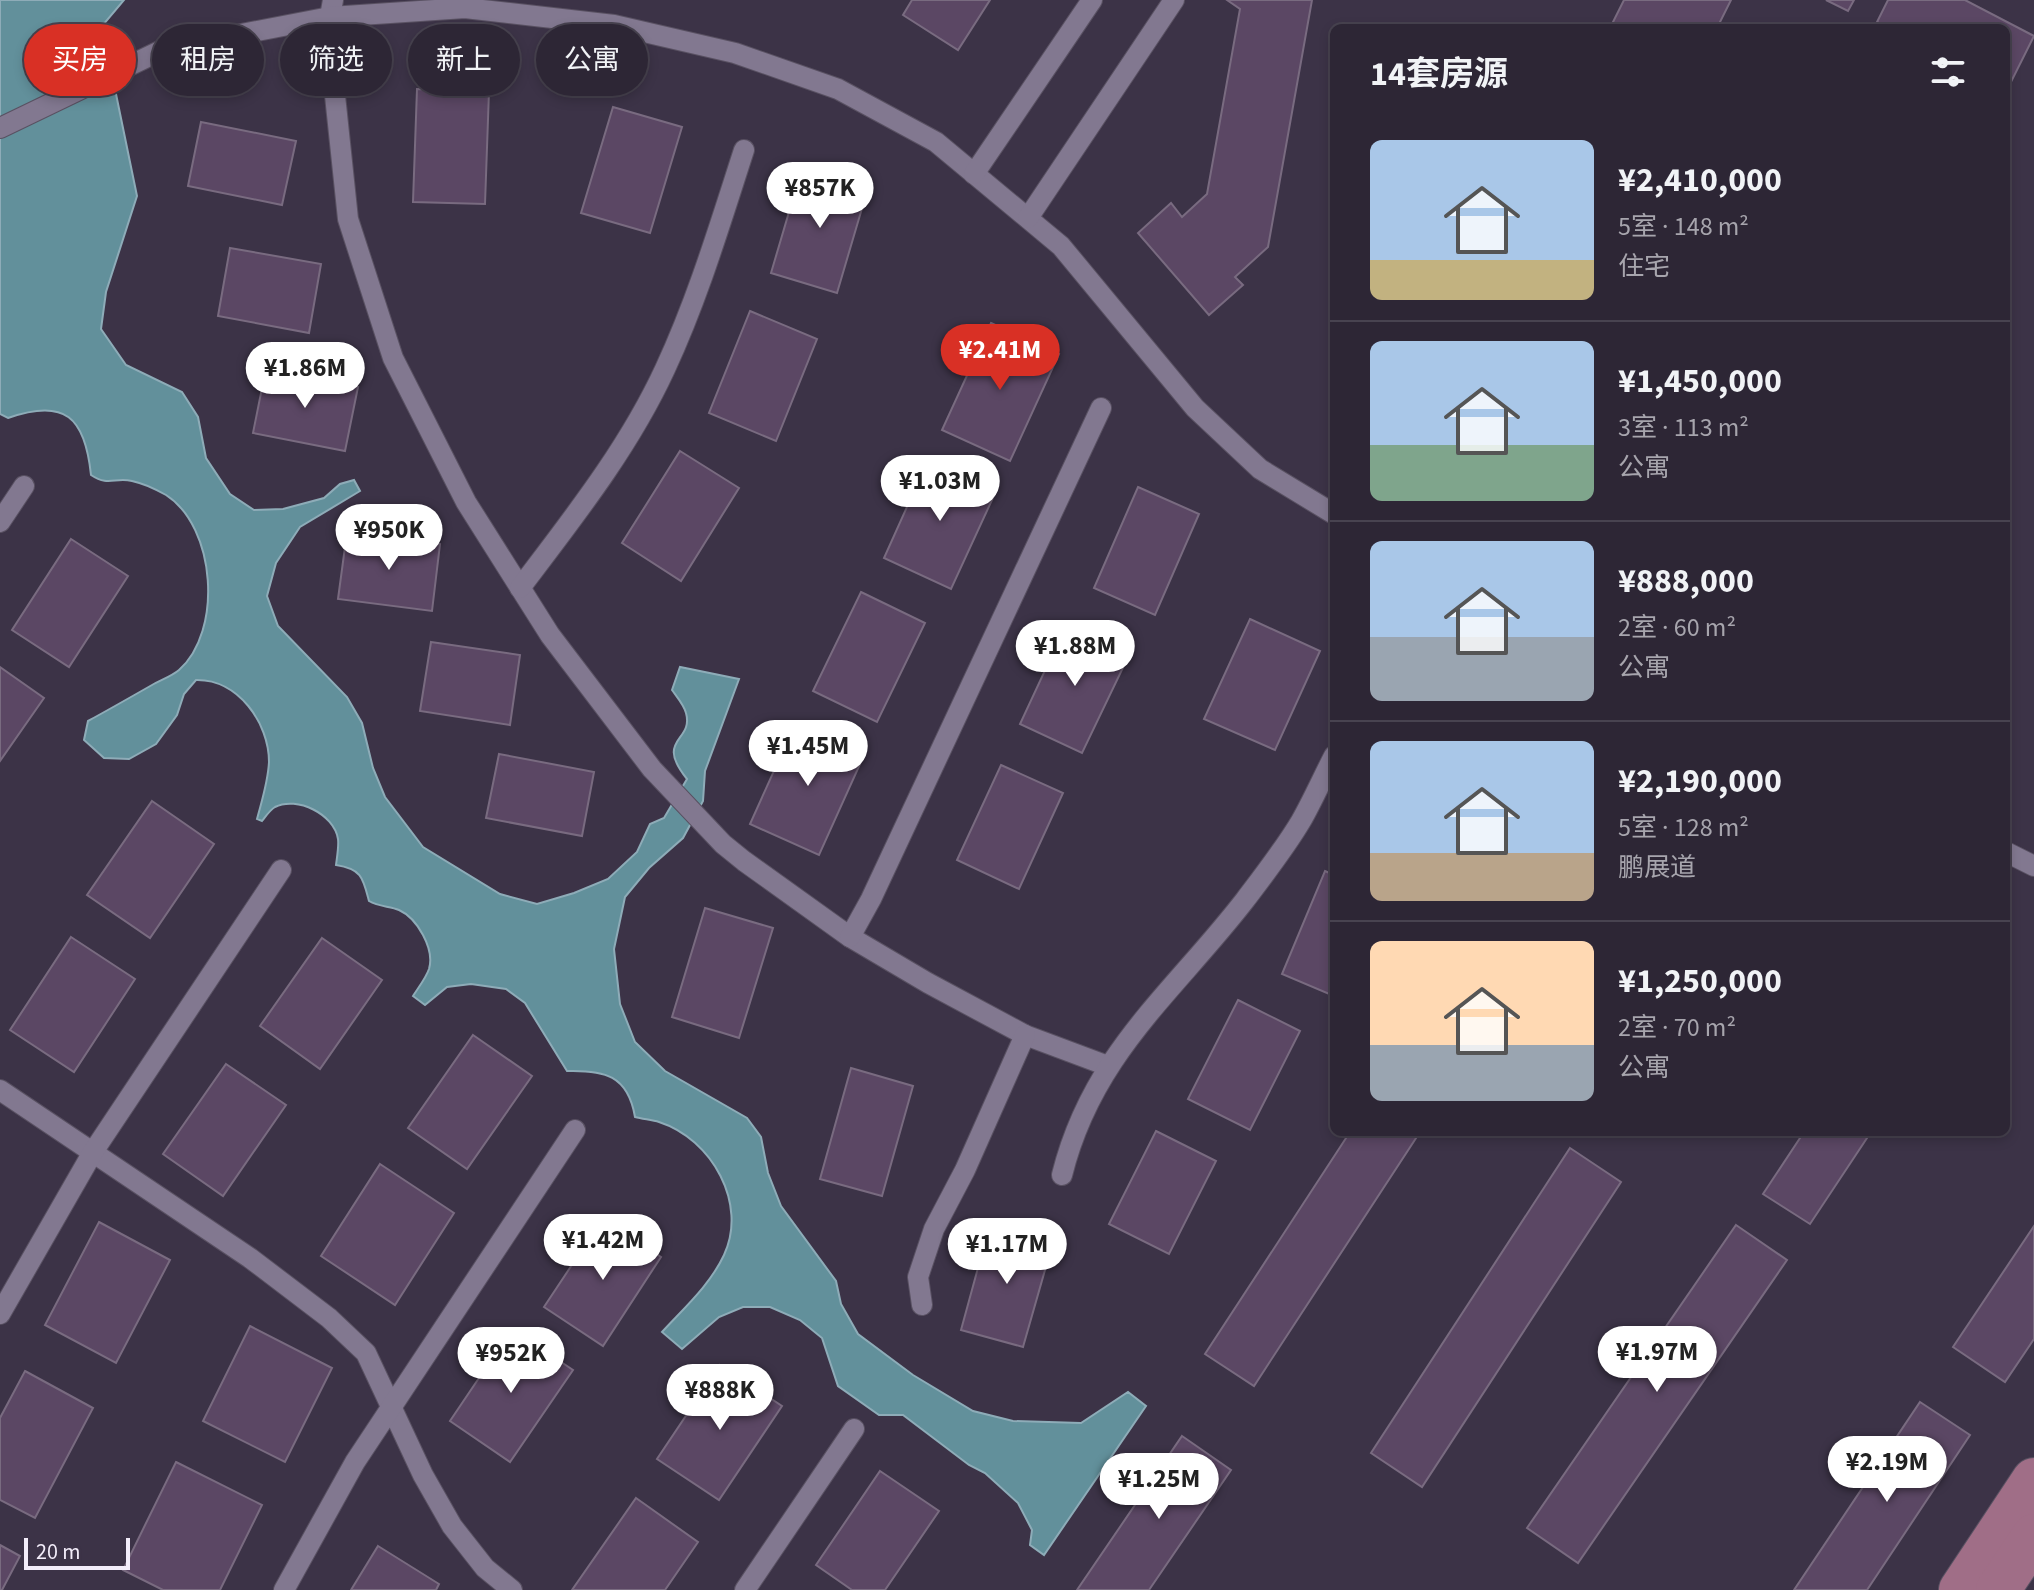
<!DOCTYPE html>
<html lang="zh">
<meta charset="utf-8">
<style>
:root{--surface:#2d2635;--page:#352e3d;--text:#f1f3f6;--muted:#a7a5ad;--line:#484350;--accent:#d93025}
body{margin:0;font-family:"Source Sans 3","Noto Sans SC",sans-serif;background:var(--page);color:var(--text);height:100vh;display:flex;flex-direction:column;font-size:30px;white-space:nowrap}
*{box-sizing:border-box;margin:0}
p{font-size:26px;color:var(--muted)}
.icon{flex:none;width:44px;height:44px;fill:none;stroke:currentColor;stroke-width:2;stroke-linecap:round;stroke-linejoin:round}
.map{position:relative;flex:1;overflow:hidden}
.side{position:absolute;left:1330px;top:24px;width:680px;height:1112px;display:flex;flex-direction:column;background:var(--surface);border-radius:12px;box-shadow:0 4px 12px #0003,0 0 0 2px var(--line)}
.side>*{flex:none}
.banner{position:absolute;left:24px;top:24px;width:760px;height:72px;display:flex;gap:16px}
.scale{position:absolute;left:24px;bottom:20px;width:106px;box-sizing:border-box;padding-left:8px;border:4px solid #f3edfa;border-top:0;font-size:22px;line-height:28px;white-space:nowrap;color:#f3edfa;-webkit-text-stroke:6px #3c3347;paint-order:stroke}
.price{position:absolute;translate:-50% -68px;padding:0 18px;border-radius:28px;background:#fff;color:#222;font-size:26px;line-height:52px;filter:drop-shadow(0 2px 4px #0008)}
.price::after{content:'';position:absolute;left:50%;top:48px;width:24px;height:18px;margin-left:-12px;background:inherit;clip-path:polygon(0 0,100% 0,50% 100%)}
.price.selected{background:var(--accent);color:#fff}
ul{padding:0;list-style:none}
li{display:flex;align-items:center;gap:24px;height:200px;padding:0 40px}
li+li{border-top:2px solid var(--line)}
li span{display:grid;place-items:center;flex:none;width:224px;height:160px;border-radius:12px;color:#555}
li>.icon{margin-inline-start:auto}
span .icon{width:96px;height:96px;fill:#fffc;stroke-width:1}
li b{font-size:34px}
h2{display:flex;justify-content:space-between;align-items:center;height:96px;padding:0 40px;font-size:34px}
.tag{padding:0 28px;border-radius:36px;background:var(--surface);box-shadow:0 4px 12px #0003,0 0 0 2px var(--line);font-size:28px;line-height:72px}
.tag.selected{background:var(--accent);color:#fff}
.map>svg:first-child{display:block}
.water{fill:#62909b;stroke:#8eacb8;stroke-width:2}
.building{fill:#5b4764;stroke:#796b80;stroke-width:2}
.lines{fill:none;stroke-linecap:round;stroke-linejoin:round}
.lane-casing{stroke:#595162;stroke-width:22}
.secondary-casing{stroke:#595162;stroke-width:46}
.lane{stroke:#827890;stroke-width:20}
.secondary{stroke:#a06e87;stroke-width:44}
</style>
<div class="map">
<svg width="2034" height="1590" viewBox="0 0 2034 1590">
<rect width="100%" height="100%" fill="#3c3347"/>
<!-- water -->
<path class="water" d="M0,0h124l-22,26 35,170 -31,96 -5,37 25,36 56,27 16,25 8,41 24,36 24,16 29,-1 41,-11 16,-14 14,-4 6,11 -60,36 -24,36 -9,33 11,30 69,71 15,26 11,45 12,29 38,50 77,47 37,10 37,-11 34,-14 29,-27 13,-28 14,-6 23,-39c-33,-41 7,-37 -1,-66 -2,-8 -9,-16 -14,-23l8,-23 59,12 -34,92 -2,30 -20,37 -34,30 -24,29 -11,52 6,55 15,38 30,29 82,47 14,19 7,36 13,33 55,75 5,23 17,30 55,41 60,36 40,10 68,2 47,-31 18,14 -102,149 -14,-10 2,-15 -14,-27 -33,-30 -16,-8 -66,-50h-24l-41,-29 -16,-48 -22,-18 -30,-13h-27l-24,10 -37,32 -20,-17c22,-24 48,-47 62,-77 24,-51 -12,-116 -65,-133 -7,-2 -16,-3 -24,-5 -7,-42 -31,-47 -68,-46l-42,-68 -19,-14 -35,-5 -24,3 -22,18 -12,-9c5,-8 13,-18 16,-27 6,-20 -12,-51 -30,-59 -9,-4 -20,-3 -30,-9 -6,-23 -7,-32 -33,-36 1,-8 3,-19 2,-26 -4,-25 -41,-43 -63,-32 -5,3 -9,9 -13,14l-5,-2c5,-19 11,-37 12,-57 0,-39 -31,-83 -73,-82l-12,14 -7,21 -21,29 -27,15 -25,-1 -20,-18 4,-19c22,-12 43,-24 64,-36 9,-5 20,-9 27,-15 44,-39 37,-143 -13,-175 -9,-5 -24,-12 -34,-14 -18,-4 -23,6 -41,-6 -6,-58 -26,-77 -83,-57l-8,-4z"/>
<!-- building -->
<g class="building">
<path d="M912,0h78l-32,50 -55,-35z"/>
<path d="M1227,0h85l-44,247 -33,30 8,8 -34,30 -71,-82 33,-30 11,14 25,-23 33,-185z"/>
<path d="M1624,0h107l-14,28h-107z"/>
<path d="M1826,0h28l-6,11z"/>
<path d="M1888,0h77l69,36 -26,52 -2,-1v-59h-117l-12,-6z"/>
<path d="M417,89l72,2 -4,113 -72,-2z"/>
<path d="M613,107l69,20 -32,106 -69,-20z"/>
<path d="M201,122l95,19 -14,64 -94,-19z"/>
<path d="M802,168l66,20 -31,105 -66,-20z"/>
<path d="M230,248l91,16 -12,69 -91,-17z"/>
<path d="M750,311l67,28 -41,102 -67,-28z"/>
<path d="M991,323l68,31 -49,107 -68,-31z"/>
<path d="M266,368l92,19 -13,64 -92,-18z"/>
<path d="M680,451l59,37 -58,93 -59,-38z"/>
<path d="M929,458l68,31 -46,100 -67,-31z"/>
<path d="M1138,487l61,27 -44,101 -61,-27z"/>
<path d="M347,532l93,12 -8,67 -94,-12z"/>
<path d="M71,539l57,37 -59,91 -57,-37z"/>
<path d="M861,592l64,31 -48,99 -64,-31z"/>
<path d="M1250,619l70,32 -45,99 -71,-31z"/>
<path d="M1067,623l63,30 -48,100 -62,-29z"/>
<path d="M431,642l89,13 -10,70 -90,-14z"/>
<path d="M0,667l44,31 -44,63z"/>
<path d="M796,722l69,31 -46,102 -69,-31z"/>
<path d="M499,754l95,18 -12,64 -96,-18z"/>
<path d="M1001,765l62,28 -44,96 -62,-29z"/>
<path d="M152,801l62,43 -64,94 -63,-43z"/>
<path d="M1325,871l9,4v121l-52,-22z"/>
<path d="M705,908l68,20 -34,110 -67,-21z"/>
<path d="M71,937l64,42 -61,93 -64,-42z"/>
<path d="M322,938l60,42 -62,89 -60,-43z"/>
<path d="M1238,1000l62,31 -50,99 -62,-31z"/>
<path d="M473,1035l59,41 -65,93 -59,-41z"/>
<path d="M226,1064l60,41 -63,91 -60,-42z"/>
<path d="M851,1068l62,18 -31,110 -62,-17z"/>
<path d="M1156,1131l60,30 -47,93 -60,-30z"/>
<path d="M1350,1132h70l-166,254 -49,-32z"/>
<path d="M1804,1132h67l-61,92 -47,-30z"/>
<path d="M1570,1148l51,34 -199,305 -51,-34z"/>
<path d="M380,1164l74,49 -59,92 -74,-49z"/>
<path d="M603,1218l58,39 -58,89 -59,-39z"/>
<path d="M99,1222l71,38 -54,103 -71,-38z"/>
<path d="M990,1224l63,18 -30,105 -62,-17z"/>
<path d="M1736,1225l51,35 -209,303 -51,-35z"/>
<path d="M2034,1226v113l-29,43 -52,-35z"/>
<path d="M250,1326l82,42 -47,94 -82,-41z"/>
<path d="M512,1329l61,41 -63,92 -60,-41z"/>
<path d="M720,1365l62,41 -63,94 -62,-41z"/>
<path d="M25,1371l68,37 -58,110 -35,-18v-82z"/>
<path d="M1920,1402l50,33 -103,155h-73z"/>
<path d="M1182,1436l49,34 -82,120h-72z"/>
<path d="M176,1462l86,43 -42,85h-57l-40,-20z"/>
<path d="M880,1471l59,40 -54,79h-33l-36,-25z"/>
<path d="M636,1498l62,44 -33,48h-93z"/>
<path d="M0,1545l20,11 -18,34h-2z"/>
<path d="M378,1546l61,38 -3,6h-85z"/>
</g>
<g class="lines">
<!-- lane casing -->
<g class="lane-casing">
<g id="lane">
<path d="M333,0l-3,17 4,69 14,133 45,139 73,144 84,133 102,134 71,75 21,17 106,76 78,46 97,52 83,31"/>
<path d="M0,128l164,-79 166,-32 135,-9 149,17 121,28 103,36 98,53 125,104 134,162 65,61 74,45"/>
<path d="M974,174l118,-174"/>
<path d="M1028,218l146,-218"/>
<path d="M0,522l24,-36"/>
<path d="M520,588c53,-70 108,-139 145,-219 33,-71 55,-145 79,-219"/>
<path d="M2006,852l28,14"/>
<path d="M850,937l21,-38 230,-491"/>
<path d="M0,1090l250,168 79,60 37,35 57,122 29,51 33,42 27,22"/>
<path d="M1062,1175c30,-121 111,-182 183,-275 19,-25 40,-52 56,-79 12,-21 22,-44 33,-65"/>
<path d="M922,1305l-4,-28 16,-48 31,-59 60,-135"/>
<path d="M0,1314l93,-162 188,-282"/>
<path d="M284,1590l71,-128 220,-332"/>
<path d="M745,1590l109,-161"/>
</g>
</g>
<!-- secondary casing -->
<g class="secondary-casing">
<g id="secondary">
<path d="M1961,1590l73,-110"/>
<path d="M1998,1590l36,-54"/>
</g>
</g>
<!-- lane -->
<use href="#lane" class="lane"/>
<!-- secondary -->
<use href="#secondary" class="secondary"/>
</g>
</svg>
<div class="scale">20 m</div>
<b class="price" style="left:820px;top:230px">¥857K</b>
<b class="price selected" style="left:1000px;top:392px">¥2.41M</b>
<b class="price" style="left:305px;top:410px">¥1.86M</b>
<b class="price" style="left:940px;top:523px">¥1.03M</b>
<b class="price" style="left:389px;top:572px">¥950K</b>
<b class="price" style="left:1075px;top:688px">¥1.88M</b>
<b class="price" style="left:808px;top:788px">¥1.45M</b>
<b class="price" style="left:603px;top:1282px">¥1.42M</b>
<b class="price" style="left:1007px;top:1286px">¥1.17M</b>
<b class="price" style="left:1657px;top:1394px">¥1.97M</b>
<b class="price" style="left:511px;top:1395px">¥952K</b>
<b class="price" style="left:720px;top:1432px">¥888K</b>
<b class="price" style="left:1887px;top:1504px">¥2.19M</b>
<b class="price" style="left:1159px;top:1521px">¥1.25M</b>
<div class="banner">
<a class="tag selected">买房</a>
<a class="tag">租房</a>
<a class="tag">筛选</a>
<a class="tag">新上</a>
<a class="tag">公寓</a>
</div>
<section class="side">
<h2>14套房源<svg class="icon" aria-label="filters" viewBox="0 0 24 24"><path d="M4 7h16M4 17h16"/><circle cx="9" cy="7" r="2"/><circle cx="15" cy="17" r="2"/></svg></h2>
<ul>
<li><span style="background:linear-gradient(#a9c7e8 75%,#c2b280 0)"><svg class="icon" aria-label="home" viewBox="0 0 24 24"><path d="M3 11l9-7 9 7M6 9v11h12V9"/></svg></span><div><b>¥2,410,000</b><p>5室 · 148 m²</p><p>住宅</p></div></li>
<li><span style="background:linear-gradient(#a9c7e8 65%,#7fa58c 0)"><svg class="icon" aria-label="home" viewBox="0 0 24 24"><path d="M3 11l9-7 9 7M6 9v11h12V9"/></svg></span><div><b>¥1,450,000</b><p>3室 · 113 m²</p><p>公寓</p></div></li>
<li><span style="background:linear-gradient(#a9c7e8 60%,#9aa5b1 0)"><svg class="icon" aria-label="home" viewBox="0 0 24 24"><path d="M3 11l9-7 9 7M6 9v11h12V9"/></svg></span><div><b>¥888,000</b><p>2室 · 60 m²</p><p>公寓</p></div></li>
<li><span style="background:linear-gradient(#a9c7e8 70%,#b9a48a 0)"><svg class="icon" aria-label="home" viewBox="0 0 24 24"><path d="M3 11l9-7 9 7M6 9v11h12V9"/></svg></span><div><b>¥2,190,000</b><p>5室 · 128 m²</p><p>鹏展道</p></div></li>
<li><span style="background:linear-gradient(#ffd9b3 65%,#9aa5b1 0)"><svg class="icon" aria-label="home" viewBox="0 0 24 24"><path d="M3 11l9-7 9 7M6 9v11h12V9"/></svg></span><div><b>¥1,250,000</b><p>2室 · 70 m²</p><p>公寓</p></div></li>
</ul>
</section>
</div>
